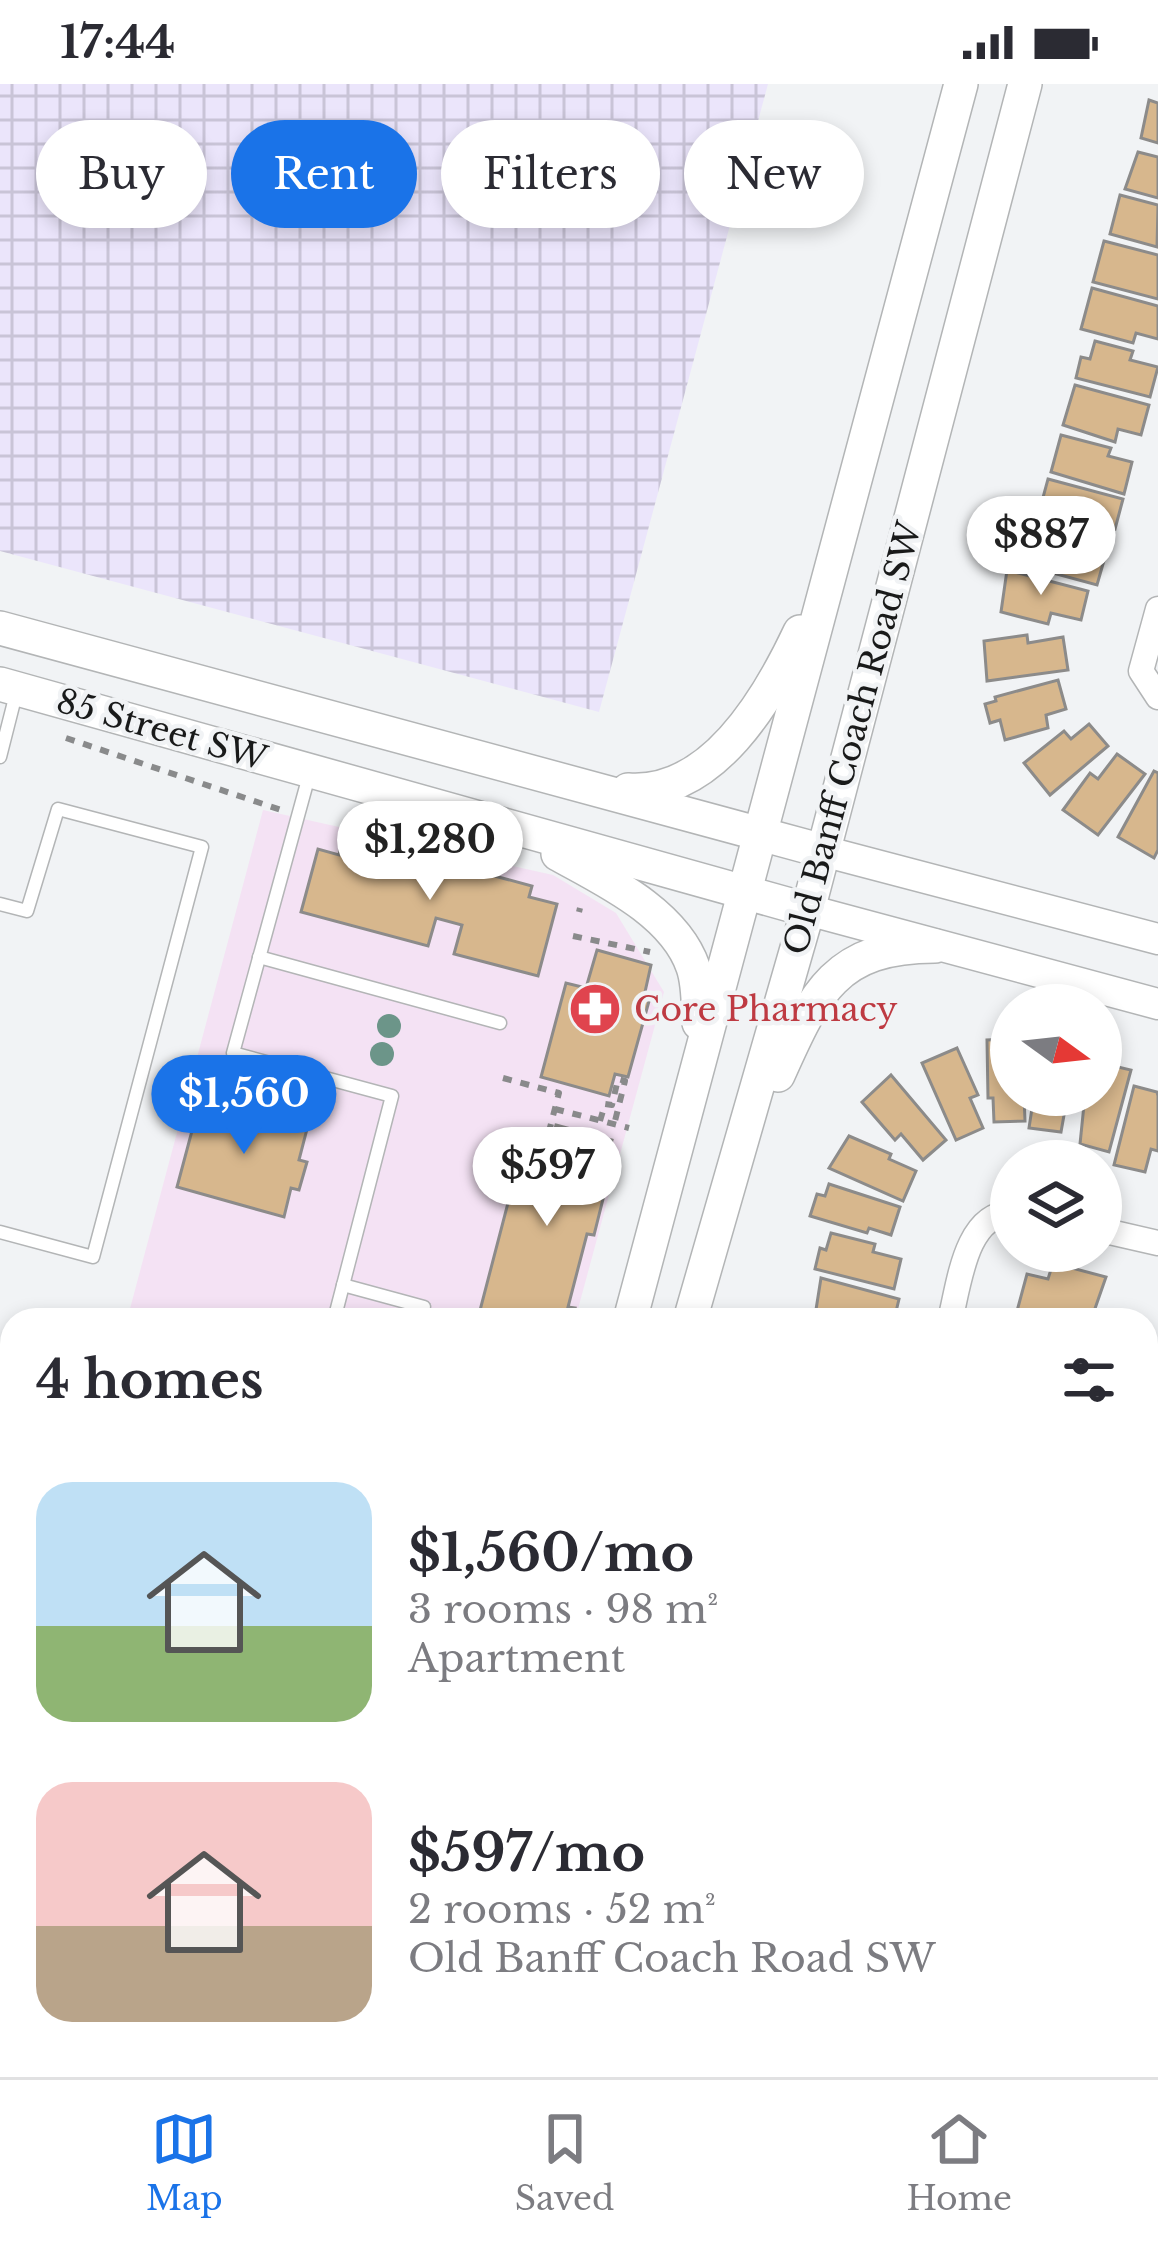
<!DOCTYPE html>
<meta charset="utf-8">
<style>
:root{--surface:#fff;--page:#f7f7f7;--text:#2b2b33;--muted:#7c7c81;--line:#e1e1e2;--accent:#1a73e8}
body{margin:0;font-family:"Libre Baskerville",serif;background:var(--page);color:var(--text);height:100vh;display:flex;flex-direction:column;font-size:45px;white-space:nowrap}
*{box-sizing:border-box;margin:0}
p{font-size:39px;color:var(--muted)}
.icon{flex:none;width:66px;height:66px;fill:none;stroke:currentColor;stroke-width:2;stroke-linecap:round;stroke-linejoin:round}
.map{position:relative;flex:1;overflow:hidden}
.drawer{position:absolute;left:0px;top:1224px;width:1158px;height:771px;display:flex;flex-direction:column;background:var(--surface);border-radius:36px 36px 0 0;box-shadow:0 6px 18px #0003}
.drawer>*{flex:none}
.banner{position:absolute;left:36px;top:36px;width:1086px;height:108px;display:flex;gap:24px}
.needle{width:78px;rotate:105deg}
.controls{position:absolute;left:990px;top:900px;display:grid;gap:24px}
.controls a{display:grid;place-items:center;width:132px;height:132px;border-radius:50%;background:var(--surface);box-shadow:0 6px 18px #0003;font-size:60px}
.price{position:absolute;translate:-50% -102px;padding:0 27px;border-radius:42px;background:#fff;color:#222;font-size:39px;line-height:78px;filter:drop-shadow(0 3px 6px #0008)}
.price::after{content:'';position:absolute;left:50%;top:72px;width:36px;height:27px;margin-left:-18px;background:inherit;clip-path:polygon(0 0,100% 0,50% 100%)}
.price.current{background:var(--accent);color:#fff}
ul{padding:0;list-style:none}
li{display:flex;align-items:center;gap:36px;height:300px;padding:0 36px}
li span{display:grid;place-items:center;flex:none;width:336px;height:240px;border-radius:36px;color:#555}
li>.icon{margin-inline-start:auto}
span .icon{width:144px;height:144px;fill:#fffc;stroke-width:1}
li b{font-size:51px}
h2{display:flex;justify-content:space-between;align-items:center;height:144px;padding:0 36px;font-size:51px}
.pill{padding:0 42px;border-radius:54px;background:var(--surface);box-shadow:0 6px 18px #0003;font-size:42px;line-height:108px}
.pill.current{background:var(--accent);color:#fff}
.status{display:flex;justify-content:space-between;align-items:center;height:84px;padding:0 60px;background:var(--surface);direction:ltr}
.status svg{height:33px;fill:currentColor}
.tabs{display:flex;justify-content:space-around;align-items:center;height:168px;border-top:3px solid var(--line);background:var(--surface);font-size:33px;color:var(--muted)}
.tabs a{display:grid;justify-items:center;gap:6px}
.tabs .current{color:var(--accent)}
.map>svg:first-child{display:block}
.commercial{fill:#f4e2f4}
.industrial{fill:url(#industrial-grid)}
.building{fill:#d7b78d;stroke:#8c8b8a;stroke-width:3}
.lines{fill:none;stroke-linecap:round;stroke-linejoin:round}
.service-casing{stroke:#b3b5b6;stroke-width:15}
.minor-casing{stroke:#b3b5b6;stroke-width:27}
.tertiary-casing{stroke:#b3b5b6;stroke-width:33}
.secondary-casing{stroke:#b3b5b6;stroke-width:36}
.path{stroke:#898a8b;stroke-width:6;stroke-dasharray:9 9;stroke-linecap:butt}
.service{stroke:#fff;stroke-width:12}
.minor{stroke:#fff;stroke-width:24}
.tertiary{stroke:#fff;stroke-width:30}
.secondary{stroke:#fff;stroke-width:33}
.tree{fill:#6c9589}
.labels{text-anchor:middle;stroke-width:9;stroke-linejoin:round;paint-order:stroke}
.street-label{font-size:33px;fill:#191a1a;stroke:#f1f3f5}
.health-label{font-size:33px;fill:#be3a42;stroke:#f1f3f5;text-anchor:start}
</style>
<div class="status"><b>17:44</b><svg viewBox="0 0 49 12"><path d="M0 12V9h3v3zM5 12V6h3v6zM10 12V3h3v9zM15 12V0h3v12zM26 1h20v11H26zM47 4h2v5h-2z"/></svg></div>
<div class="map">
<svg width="1158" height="1993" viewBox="0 0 1158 1993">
<defs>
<pattern id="industrial-grid" width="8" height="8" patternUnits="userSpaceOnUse" patternTransform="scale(3)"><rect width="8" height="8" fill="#ebe5fb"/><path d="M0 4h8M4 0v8" fill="none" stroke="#c9c4d7"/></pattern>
</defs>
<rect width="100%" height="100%" fill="#f1f3f5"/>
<!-- commercial -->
<path class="commercial" d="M263,726l290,65 63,38 48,79 -89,328h-448z"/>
<!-- industrial -->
<path class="industrial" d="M0,0h768l-169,628 -599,-161z"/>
<!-- building -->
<g class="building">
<path d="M1149,16l9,3v40l-17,-5z"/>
<path d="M1138,68l20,5v41l-33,-9z"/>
<path d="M1120,111l38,10 -1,42 -47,-13z"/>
<path d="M1104,157l54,14v44l-65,-17z"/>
<path d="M1092,204l66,18v33l-22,-6 -3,10 -52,-14z"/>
<path d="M1095,257l38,10 -3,9 28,7 -8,30 -74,-19 5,-21 9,2z"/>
<path d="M1075,301l74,20 -8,30 -23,-6 -3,13 -52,-17z"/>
<path d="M1061,351l50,13 -3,8 24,6 -8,32 -73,-22z"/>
<path d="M1048,395l75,20 -8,30 -30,-9 -2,8 -45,-12z"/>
<path d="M1035,442l42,12 -3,10 31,9 -8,28 -74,-20z"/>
<path d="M1007,486l81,21 -7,29 -30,-7 -3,11 -47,-12z"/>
<path d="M1027,551l1,8 35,-6 5,33 -81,11 -3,-40z"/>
<path d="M1058,596l8,29 -20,6 2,13 -43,12 -5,-20 -10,3 -5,-19 11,-3 -1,-4z"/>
<path d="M1089,640l19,22 -58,49 -26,-32 40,-32 7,8z"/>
<path d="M1117,670l28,20 -47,61 -35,-25 27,-37 8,6z"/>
<path d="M1154,687l4,2v77l-4,8 -36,-21z"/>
<path d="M344,750l107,29 -2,5 25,7 2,-4 56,15 -3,11 28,7 -19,72 -84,-22 8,-29 -26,-7 -8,28 -127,-34 17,-63 21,6z"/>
<path d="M597,866l54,15 -6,27 6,2 -23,83 -13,-3 -6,22 -68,-19 25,-94 20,5z"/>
<path d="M1011,955v56h13l1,26 -31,1 -1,-24h-5l-1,-58z"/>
<path d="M957,964l21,47 -8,3 13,30 -27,12 -34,-77z"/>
<path d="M1101,979l30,7 -22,82 -29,-8 5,-49h16z"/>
<path d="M891,991l55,65 -23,20 -22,-26 -6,6 -33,-38z"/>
<path d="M1134,1002l23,6 1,4v55l-7,-2 -6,23 -31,-7z"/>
<path d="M1034,1011h40l-1,10 -7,-1 -5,28 -32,-4z"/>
<path d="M201,1013l107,28 -9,35 8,2 -8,28 -8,-2 -7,29 -107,-30z"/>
<path d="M556,1041l56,15 -15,57 6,2 -9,36 -7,-1 -19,73 7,1 -4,12 -93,-2 43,-165 26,7z"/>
<path d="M849,1052l42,18 -2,5 27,12 -13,30 -74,-33z"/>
<path d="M829,1100l71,23 -9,28 -22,-7 -2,5 -57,-17 7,-22 8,2z"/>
<path d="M831,1149l44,11 -2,8 28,7 -7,30 -79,-20 5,-21 6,2z"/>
<path d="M1053,1179l53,14 -15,43h-54l1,-3 -21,-6 10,-37 21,5z"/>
<path d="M821,1194l78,21 -5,21h-64l-15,-4z"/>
<path d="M1151,1445l7,2v34l-12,-3z"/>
<path d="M1158,1580v46l-11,-3z"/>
<path d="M1146,1739l12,4 -4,33 4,2v12l-11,38z"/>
<path d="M1146,1948l12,3 -5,42h-41l3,-10h31z"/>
<path d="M596,1983h62l14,7 -1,3h-80z"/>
<path d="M1027,1983h33l-3,10h-33z"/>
<path d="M1068,1983h39l-3,10h-39z"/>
</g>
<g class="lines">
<!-- service casing -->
<g class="service-casing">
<g id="service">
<path d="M0,673l17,-67"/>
<path d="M310,688l-77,281 159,43 -58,224"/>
<path d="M0,820l27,7 31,-102 144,38 -109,410 -93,-25"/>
<path d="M259,873l241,66"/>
<path d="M343,1201l81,22"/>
<path d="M1146,1382l12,-46"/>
<path d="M1146,1419l12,3"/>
</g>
</g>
<!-- minor casing -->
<g class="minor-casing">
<g id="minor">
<path d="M1158,525l-17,62 17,26"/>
<path d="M1101,1146l57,13"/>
<path d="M950,1236c9,-34 15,-106 61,-107"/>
<path d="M1146,1695l12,3"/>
</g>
</g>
<!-- tertiary casing -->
<g class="tertiary-casing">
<g id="tertiary">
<path d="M823,767l335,88"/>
<path d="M808,826l350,94"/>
</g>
</g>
<!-- secondary casing -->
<g class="secondary-casing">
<g id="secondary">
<path d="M0,544l823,223"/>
<path d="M0,600l808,226"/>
<path d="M628,706c85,6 141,-92 172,-158"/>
<path d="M558,770c47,26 116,58 135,113 6,17 5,37 6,56"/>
<path d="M778,991c37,-83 58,-129 157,-129"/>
<path d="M630,1236l331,-1236"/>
<path d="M690,1236l118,-410 217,-826"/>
<path d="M442,1993l3,-10"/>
<path d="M490,1993l2,-10"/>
</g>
</g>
<!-- path -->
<g class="path">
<path d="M66,654l215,72"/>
<path d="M579,828l1,-4"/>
<path d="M573,852l77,16"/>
<path d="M503,994l56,15 -12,46 -26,-7"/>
<path d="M555,1025l74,19"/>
<path d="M600,1037l5,-17 7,1 6,-26 7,2 -11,44"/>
</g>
<!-- service -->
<use href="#service" class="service"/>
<!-- minor -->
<use href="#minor" class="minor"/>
<!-- tertiary -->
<use href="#tertiary" class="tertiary"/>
<!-- secondary -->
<use href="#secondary" class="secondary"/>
</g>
<!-- trees -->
<g class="tree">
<circle cx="389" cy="942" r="12"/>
<circle cx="382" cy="970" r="12"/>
</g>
<!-- icons -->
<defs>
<g id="pharmacy-disc" transform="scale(2.7)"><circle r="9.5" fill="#e0444e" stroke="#f1f3f5"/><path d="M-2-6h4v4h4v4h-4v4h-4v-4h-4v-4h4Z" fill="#fff"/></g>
</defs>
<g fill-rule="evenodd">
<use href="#pharmacy-disc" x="595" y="925"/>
</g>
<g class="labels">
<!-- street labels -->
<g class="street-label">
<text transform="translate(162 645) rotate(16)" y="12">85 Street SW</text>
<text transform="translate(852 654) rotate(-75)" y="12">Old Banff Coach Road SW</text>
</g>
<!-- health labels -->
<g class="health-label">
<text x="634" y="937">Core Pharmacy</text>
</g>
</g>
</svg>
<div class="controls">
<a><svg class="needle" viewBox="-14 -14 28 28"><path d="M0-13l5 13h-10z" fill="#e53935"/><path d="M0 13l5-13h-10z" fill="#7c7c81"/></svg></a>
<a><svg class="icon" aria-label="layers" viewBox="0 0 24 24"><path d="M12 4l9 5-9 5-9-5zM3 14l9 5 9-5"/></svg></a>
</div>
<b class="price" style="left:1041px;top:514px">$887</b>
<b class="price" style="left:430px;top:819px">$1,280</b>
<b class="price current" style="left:244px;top:1073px">$1,560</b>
<b class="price" style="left:547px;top:1145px">$597</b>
<div class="banner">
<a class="pill">Buy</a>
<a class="pill current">Rent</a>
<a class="pill">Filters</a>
<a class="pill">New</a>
</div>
<section class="drawer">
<h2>4 homes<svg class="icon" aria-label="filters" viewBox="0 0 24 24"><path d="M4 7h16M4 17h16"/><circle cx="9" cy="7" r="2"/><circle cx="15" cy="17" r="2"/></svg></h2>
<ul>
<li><span style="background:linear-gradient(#bfe0f5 60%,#8fb573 0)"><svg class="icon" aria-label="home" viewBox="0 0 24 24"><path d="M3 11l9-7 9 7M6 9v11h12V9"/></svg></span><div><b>$1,560/mo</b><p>3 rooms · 98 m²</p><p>Apartment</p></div></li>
<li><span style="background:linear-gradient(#f6c9c9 60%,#b9a48a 0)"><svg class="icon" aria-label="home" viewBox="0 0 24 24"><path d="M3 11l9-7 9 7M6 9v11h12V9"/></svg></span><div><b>$597/mo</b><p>2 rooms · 52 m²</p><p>Old Banff Coach Road SW</p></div></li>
</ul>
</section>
</div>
<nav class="tabs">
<a class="current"><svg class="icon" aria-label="map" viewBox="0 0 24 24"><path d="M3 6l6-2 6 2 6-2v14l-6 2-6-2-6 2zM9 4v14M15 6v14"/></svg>Map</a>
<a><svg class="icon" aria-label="saved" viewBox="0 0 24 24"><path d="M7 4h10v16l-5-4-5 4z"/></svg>Saved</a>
<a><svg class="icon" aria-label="home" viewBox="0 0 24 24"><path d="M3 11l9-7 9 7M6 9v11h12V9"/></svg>Home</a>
</nav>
